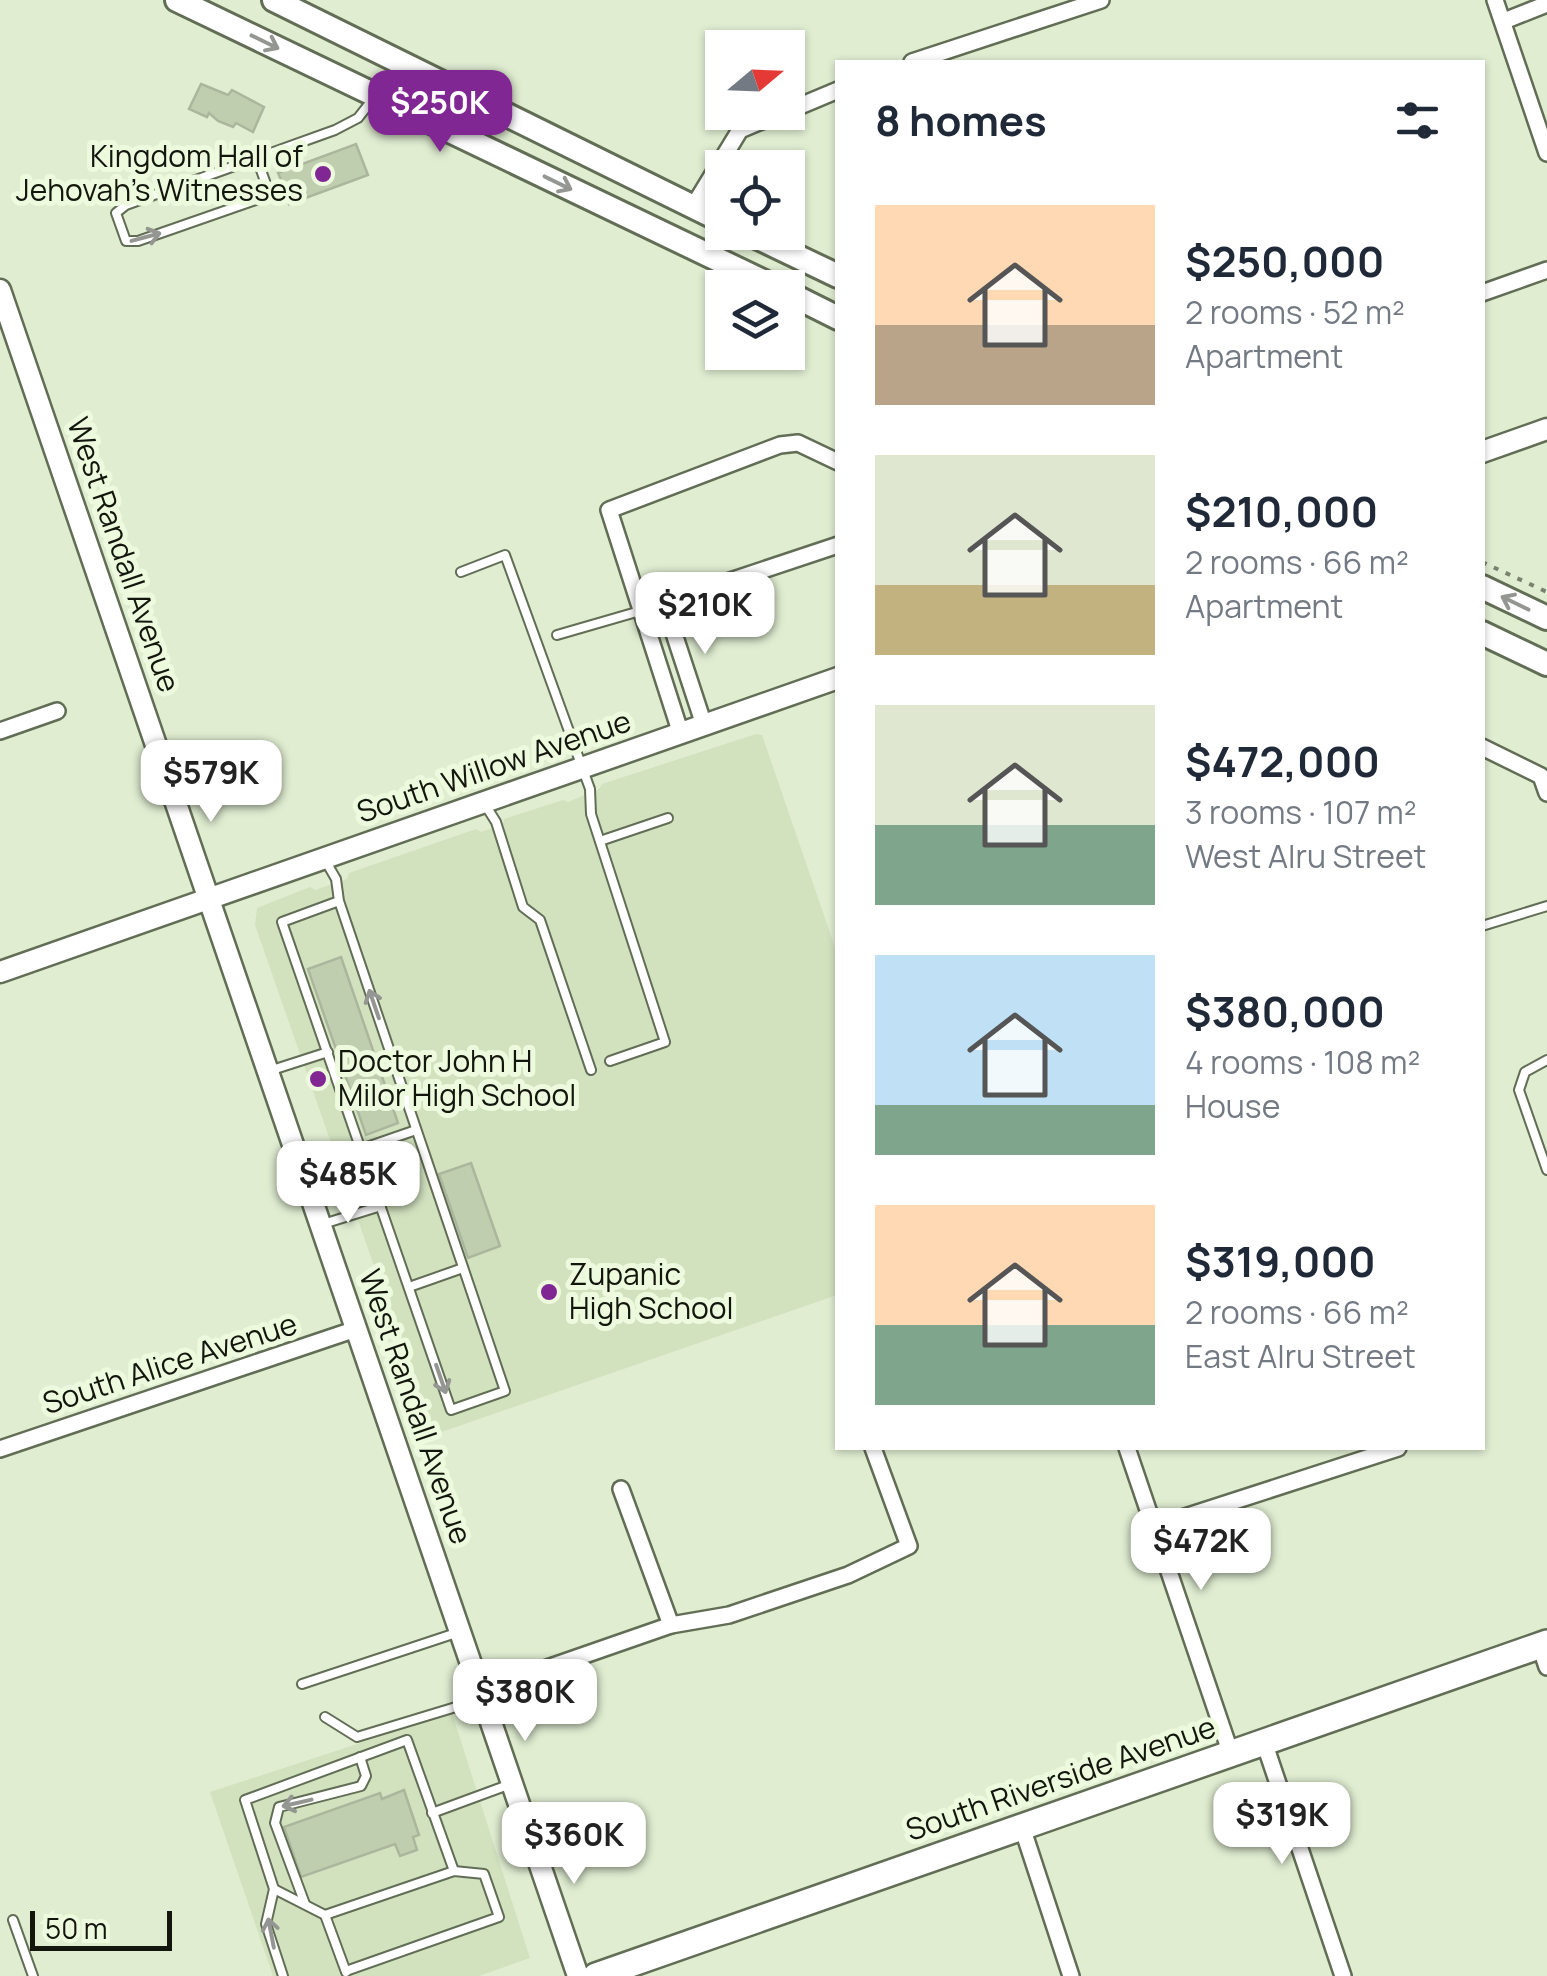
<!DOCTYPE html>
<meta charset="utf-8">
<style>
:root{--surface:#fff;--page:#f6f6f7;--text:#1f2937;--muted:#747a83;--accent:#802794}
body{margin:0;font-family:Manrope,sans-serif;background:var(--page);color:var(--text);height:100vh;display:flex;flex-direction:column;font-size:38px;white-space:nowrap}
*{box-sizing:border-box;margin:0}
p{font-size:32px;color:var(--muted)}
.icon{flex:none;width:55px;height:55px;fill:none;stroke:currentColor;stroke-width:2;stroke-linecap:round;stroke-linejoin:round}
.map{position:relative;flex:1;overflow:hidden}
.drawer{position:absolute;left:835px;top:60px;width:650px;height:1390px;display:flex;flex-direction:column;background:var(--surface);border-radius:0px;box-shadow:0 2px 8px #0004}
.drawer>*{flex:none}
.needle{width:65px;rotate:71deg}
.fabs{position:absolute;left:705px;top:30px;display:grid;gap:20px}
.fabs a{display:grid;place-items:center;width:100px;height:100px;border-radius:0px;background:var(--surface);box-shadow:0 2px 8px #0004;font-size:50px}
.scale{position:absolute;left:30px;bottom:25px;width:142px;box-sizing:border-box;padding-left:10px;border:5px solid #12160c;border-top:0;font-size:28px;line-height:35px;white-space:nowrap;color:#12160c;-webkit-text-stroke:8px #edfade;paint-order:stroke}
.price{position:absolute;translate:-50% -85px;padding:0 22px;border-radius:20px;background:#fff;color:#222;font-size:32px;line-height:65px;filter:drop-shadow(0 2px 5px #0008)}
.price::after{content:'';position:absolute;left:50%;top:60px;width:30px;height:22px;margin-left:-15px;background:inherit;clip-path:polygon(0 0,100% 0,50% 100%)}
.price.on{background:var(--accent);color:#fff}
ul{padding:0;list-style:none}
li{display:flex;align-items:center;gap:30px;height:250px;padding:0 40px}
li span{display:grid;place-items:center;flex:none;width:280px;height:200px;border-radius:0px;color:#555}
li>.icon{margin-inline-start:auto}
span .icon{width:120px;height:120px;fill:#fffc;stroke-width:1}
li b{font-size:42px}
h2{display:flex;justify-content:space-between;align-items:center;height:120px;padding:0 40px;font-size:42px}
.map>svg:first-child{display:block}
.built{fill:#d2e2bf}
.building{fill:#c0ceb0;stroke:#abb79c;stroke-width:2.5}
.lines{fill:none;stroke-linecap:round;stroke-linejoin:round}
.service-casing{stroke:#626d55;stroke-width:12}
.minor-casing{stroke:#626d55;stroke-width:20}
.tertiary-casing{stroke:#626d55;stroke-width:25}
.secondary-casing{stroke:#626d55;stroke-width:28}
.primary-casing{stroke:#626d55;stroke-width:30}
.path{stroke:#7a826f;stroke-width:4;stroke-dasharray:5 8;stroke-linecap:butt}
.service{stroke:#fff;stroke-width:8}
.minor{stroke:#fff;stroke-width:15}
.tertiary{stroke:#fff;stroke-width:20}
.secondary{stroke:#fff;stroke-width:22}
.primary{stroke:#fff;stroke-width:25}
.oneway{stroke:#949692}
.poi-dot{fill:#802794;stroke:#edfade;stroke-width:4}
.labels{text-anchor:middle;stroke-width:10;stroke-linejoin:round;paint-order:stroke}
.poi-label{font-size:30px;fill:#12160c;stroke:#edfade;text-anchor:start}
.street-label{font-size:30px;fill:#12160c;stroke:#edfade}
</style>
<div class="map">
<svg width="1547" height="1976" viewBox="0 0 1547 1976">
<rect width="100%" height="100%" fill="#e0edd1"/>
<!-- built -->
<g class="built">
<path d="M756,734l6,1 75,218v342l-404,140 -178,-510 2,-17 53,-21 5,3 32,-11 2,-6 127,-44 5,3 22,-8 1,-5 59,-19 5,2 31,-13 3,-5z"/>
<path d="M452,1713l78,245 -51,18h-206l-63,-184z"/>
</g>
<!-- building -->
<g class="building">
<path d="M201,84l27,11 4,-5 32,17 -11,25 -17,-9 -3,4 -15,-6 -9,-8 -2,4 -18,-8z"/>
<path d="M356,144l12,31 -79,29 -2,-7 -8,3 -6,-17 8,-3 -3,-7z"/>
<path d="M341,957l57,166 -32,12 -58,-166z"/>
<path d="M471,1163l29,83 -32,12 -29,-84z"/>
<path d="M404,1790l15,45 -6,2 4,13 -17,6 -5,-12 -94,33 -17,-50 96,-34 2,6z"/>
</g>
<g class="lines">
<!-- service casing -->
<g class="service-casing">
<g id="service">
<path d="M257,159l13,36 -132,46h-12l-10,-28 10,-8 209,-75 23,-12 15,-19"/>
<path d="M461,572l44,-17 85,234 1,25 74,228 -55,19"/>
<path d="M557,635l83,-24"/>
<path d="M484,803l12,19 27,85 17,13 51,150"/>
<path d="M600,841l68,-23"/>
<path d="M325,860l11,19 3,22 166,490 -54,19 -169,-488 57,-21"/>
<path d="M1482,926l65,-20"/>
<path d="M1547,1060l-22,12 -6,18 28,80"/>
<path d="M269,1071l59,-19"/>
<path d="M361,1149l55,-19"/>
<path d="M323,1224l58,-18"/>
<path d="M409,1287l54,-19"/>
<path d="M302,1684l154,-51"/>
<path d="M325,1717l32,20 122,-37"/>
<path d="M432,1813l76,-28"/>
<path d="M274,1889l51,26 21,57"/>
<path d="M305,1904l-30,-81 4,-16 82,-21 5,-10 -6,-19"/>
<path d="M325,1915l129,-44 30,3 15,43 -153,54"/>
<path d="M13,1920l20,56"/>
<path d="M283,1976l-17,-52 8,-35 -29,-89 162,-60 47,131"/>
</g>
</g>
<!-- minor casing -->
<g class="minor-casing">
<g id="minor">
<path d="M1495,0l52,153"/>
<path d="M1504,21l43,-17"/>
<path d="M912,62l189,-62"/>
<path d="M788,111l50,-21"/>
<path d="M693,207l47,-77 43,-18"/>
<path d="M1482,293l65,-23"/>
<path d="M664,603l40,122"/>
<path d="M640,611l198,-66"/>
<path d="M0,731l57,-20"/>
<path d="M681,734l-72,-224 171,-65 18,-2 40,19"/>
<path d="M1482,747l59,29 6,17"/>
<path d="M1127,1448l104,306"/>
<path d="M0,1449l356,-120"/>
<path d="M621,1489l50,136"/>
<path d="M1154,1527l244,-79"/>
<path d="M1540,1646l7,21"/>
<path d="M481,1691l190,-66 58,-10 119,-40 61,-29 -36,-98"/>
<path d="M1264,1742l79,234"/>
<path d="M1022,1827l49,149"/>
</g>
</g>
<!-- tertiary casing -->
<g class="tertiary-casing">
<g id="tertiary">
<path d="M0,290l578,1686"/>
<path d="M1482,452l65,-23"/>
<path d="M0,972l838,-294"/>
</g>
</g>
<!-- secondary casing -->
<g class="secondary-casing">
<g id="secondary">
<path d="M177,0l600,288"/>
<path d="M274,0l448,221"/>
<path d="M746,232l92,44"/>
<path d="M788,293l50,25"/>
<path d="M1482,587l65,31"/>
<path d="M1482,633l65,31"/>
</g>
</g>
<!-- primary casing -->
<g class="primary-casing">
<path id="primary" d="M596,1976l951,-333"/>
</g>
<!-- path -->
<path class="path" d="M1482,562l65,30"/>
<!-- service -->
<use href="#service" class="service"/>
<!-- minor -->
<use href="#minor" class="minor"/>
<!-- tertiary -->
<use href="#tertiary" class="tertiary"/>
<!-- secondary -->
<use href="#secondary" class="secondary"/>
<!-- primary -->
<use href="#primary" class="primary"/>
</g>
<!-- one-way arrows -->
<defs><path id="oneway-shaft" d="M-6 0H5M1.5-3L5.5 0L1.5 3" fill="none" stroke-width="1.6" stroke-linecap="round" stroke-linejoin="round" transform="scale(2.5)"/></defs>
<g class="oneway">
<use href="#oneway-shaft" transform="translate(265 42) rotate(26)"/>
<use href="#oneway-shaft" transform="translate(558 183) rotate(26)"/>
<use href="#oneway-shaft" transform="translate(146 237) rotate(-15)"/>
<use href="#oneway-shaft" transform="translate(1515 603) rotate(-154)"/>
<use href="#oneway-shaft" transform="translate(374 1004) rotate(-109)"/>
<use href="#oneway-shaft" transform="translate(441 1379) rotate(71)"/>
<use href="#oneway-shaft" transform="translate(297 1803) rotate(167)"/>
<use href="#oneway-shaft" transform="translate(271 1933) rotate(-101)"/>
</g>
<!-- markers -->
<g class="poi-dot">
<circle cx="323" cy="174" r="10"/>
<circle cx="318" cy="1079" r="10"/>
<circle cx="549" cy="1292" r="10"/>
</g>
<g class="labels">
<!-- poi labels -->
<g class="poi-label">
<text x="303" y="167" text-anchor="end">Kingdom Hall of<tspan x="303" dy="34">Jehovah's Witnesses</tspan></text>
<text x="338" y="1072">Doctor John H<tspan x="338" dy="34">Milor High School</tspan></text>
<text x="569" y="1285">Zupanic<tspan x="569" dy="34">High School</tspan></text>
</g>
<!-- street labels -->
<g class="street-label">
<text transform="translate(123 555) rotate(71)" y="10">West Randall Avenue</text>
<text transform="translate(494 767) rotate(-19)" y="10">South Willow Avenue</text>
<text transform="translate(170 1364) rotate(-18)" y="10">South Alice Avenue</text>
<text transform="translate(415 1407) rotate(71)" y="10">West Randall Avenue</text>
<text transform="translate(1061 1779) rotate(-19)" y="10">South Riverside Avenue</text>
</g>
</g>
</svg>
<div class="fabs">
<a><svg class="needle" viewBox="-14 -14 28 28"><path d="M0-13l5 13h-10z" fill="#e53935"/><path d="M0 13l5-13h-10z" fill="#747a83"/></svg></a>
<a><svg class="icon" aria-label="locate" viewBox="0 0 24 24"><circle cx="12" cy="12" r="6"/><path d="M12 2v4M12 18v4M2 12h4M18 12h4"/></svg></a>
<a><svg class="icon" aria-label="layers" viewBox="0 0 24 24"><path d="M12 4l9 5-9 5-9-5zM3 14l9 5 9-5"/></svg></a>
</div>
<div class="scale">50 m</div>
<b class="price on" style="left:440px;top:155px">$250K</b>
<b class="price" style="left:705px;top:657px">$210K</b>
<b class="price" style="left:211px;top:825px">$579K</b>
<b class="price" style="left:348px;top:1226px">$485K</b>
<b class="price" style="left:1201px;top:1593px">$472K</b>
<b class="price" style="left:525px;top:1744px">$380K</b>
<b class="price" style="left:1282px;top:1867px">$319K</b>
<b class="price" style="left:574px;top:1887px">$360K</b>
<section class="drawer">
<h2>8 homes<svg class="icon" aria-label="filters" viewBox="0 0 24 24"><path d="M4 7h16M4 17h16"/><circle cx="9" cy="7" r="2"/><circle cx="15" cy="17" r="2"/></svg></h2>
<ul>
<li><span style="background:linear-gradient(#ffd9b3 60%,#b9a48a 0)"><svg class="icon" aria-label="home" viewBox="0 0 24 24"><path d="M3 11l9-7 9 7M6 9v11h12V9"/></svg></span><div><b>$250,000</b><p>2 rooms · 52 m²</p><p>Apartment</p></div></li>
<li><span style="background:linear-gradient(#dfe7d0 65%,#c2b280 0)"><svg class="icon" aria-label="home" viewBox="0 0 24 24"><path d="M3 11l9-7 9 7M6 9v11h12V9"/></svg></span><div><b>$210,000</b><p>2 rooms · 66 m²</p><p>Apartment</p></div></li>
<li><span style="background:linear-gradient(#dfe7d0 60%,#7fa58c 0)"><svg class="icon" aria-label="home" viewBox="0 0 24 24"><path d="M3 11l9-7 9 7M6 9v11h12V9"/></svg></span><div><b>$472,000</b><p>3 rooms · 107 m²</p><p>West Alru Street</p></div></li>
<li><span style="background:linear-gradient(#bfe0f5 75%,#7fa58c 0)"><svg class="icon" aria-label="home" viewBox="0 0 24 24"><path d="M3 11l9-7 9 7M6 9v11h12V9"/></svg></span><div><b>$380,000</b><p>4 rooms · 108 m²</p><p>House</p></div></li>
<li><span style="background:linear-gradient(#ffd9b3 60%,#7fa58c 0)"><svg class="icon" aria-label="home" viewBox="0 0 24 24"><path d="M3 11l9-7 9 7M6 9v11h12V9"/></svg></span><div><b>$319,000</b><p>2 rooms · 66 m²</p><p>East Alru Street</p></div></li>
</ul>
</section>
</div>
